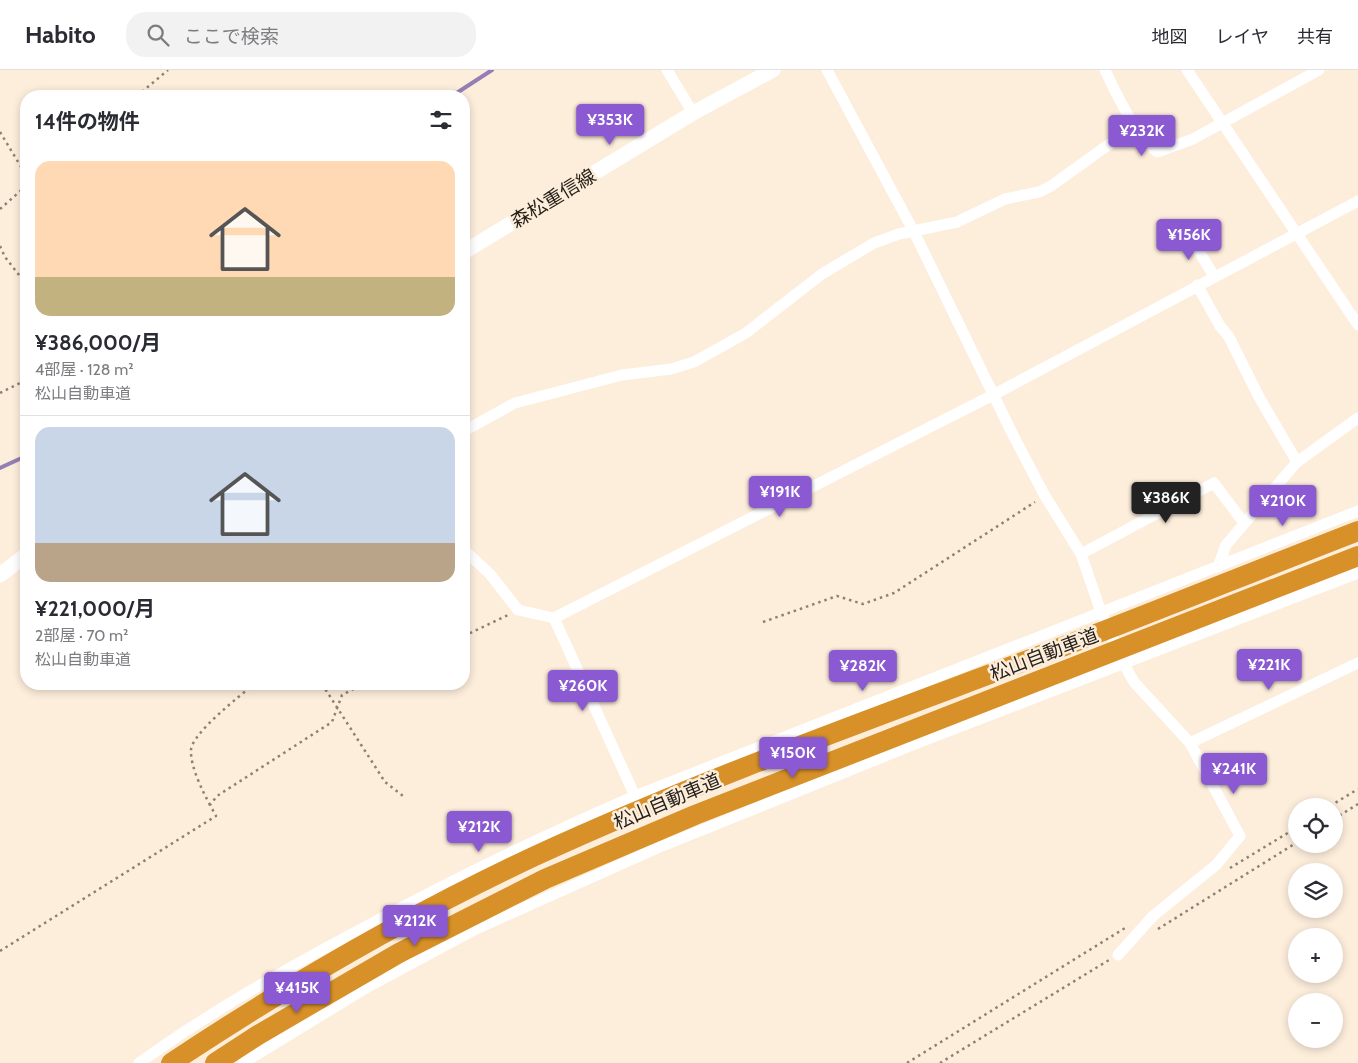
<!DOCTYPE html>
<html lang="ja">
<meta charset="utf-8">
<style>
:root{--surface:#fff;--page:#f2f2f3;--text:#2b2b33;--muted:#7c7c81;--line:#e1e1e2;--accent:#8b5ad3}
body{margin:0;font-family:Cabin,"Noto Sans JP",sans-serif;background:var(--page);color:var(--text);height:100vh;display:flex;flex-direction:column;font-size:19px;white-space:nowrap}
*{box-sizing:border-box;margin:0}
p{font-size:16px;color:var(--muted)}
.icon{flex:none;width:28px;height:28px;fill:none;stroke:currentColor;stroke-width:2;stroke-linecap:round;stroke-linejoin:round}
.map{position:relative;flex:1;overflow:hidden}
.sheet{position:absolute;left:20px;top:20px;width:450px;height:600px;display:flex;flex-direction:column;background:var(--surface);border-radius:20px;box-shadow:0 2px 8px #0003}
.sheet>*{flex:none}
.controls{position:absolute;left:1288px;top:728px;display:grid;gap:10px}
.controls a{display:grid;place-items:center;width:55px;height:55px;border-radius:50%;background:var(--surface);box-shadow:0 2px 8px #0003;font-size:25px}
.price{position:absolute;translate:-50% -42px;padding:0 11px;border-radius:5px;background:var(--accent);color:#fff;font-size:16px;line-height:32px;filter:drop-shadow(0 1px 2px #0008)}
.price::after{content:'';position:absolute;left:50%;top:30px;width:15px;height:11px;margin-left:-8px;background:inherit;clip-path:polygon(0 0,100% 0,50% 100%)}
.price.current{background:#222;color:#fff}
ul{padding:0;list-style:none}
li{display:grid;align-content:center;gap:10px;height:265px;padding:0 15px}
li+li{border-top:1px solid var(--line)}
li span{display:grid;place-items:center;height:155px;border-radius:15px;color:#555}
li>.icon{margin-inline-start:auto}
span .icon{width:90px;height:90px;fill:#fffc;stroke-width:1}
li b{font-size:21px}
h2{display:flex;justify-content:space-between;align-items:center;height:60px;padding:0 15px;font-size:21px}
header{display:flex;align-items:center;gap:30px;box-sizing:border-box;height:70px;padding:0 25px;background:var(--surface);border-bottom:1px solid var(--line)}
header strong{font-size:24px}
nav{display:flex;gap:28px;margin-inline-start:auto;font-size:18px}
.search{width:350px;height:45px;background:var(--page);display:flex;align-items:center;gap:12px;box-sizing:border-box;padding:0 18px;border-radius:20px;color:var(--muted);font-size:19px}
.map>svg:first-child{display:block}
.lines{fill:none;stroke-linecap:round;stroke-linejoin:round}
.stream{stroke:#937fb4;stroke-width:4}
.path{stroke:#8c8175;stroke-width:2.5;stroke-dasharray:2.5 4;stroke-linecap:butt}
.minor{stroke:#fff;stroke-width:11}
.secondary{stroke:#fff;stroke-width:15}
.motorway{stroke:#d89128;stroke-width:20}
.labels{text-anchor:middle;stroke-width:5;stroke-linejoin:round;paint-order:stroke}
.street-label{font-size:19px;fill:#231e17;stroke:#fdeddb}
</style>
<header>
<strong>Habito</strong>
<div class="search"><svg class="icon" aria-label="search" viewBox="0 0 24 24"><circle cx="10" cy="10" r="6"/><path d="M15 15l6 6"/></svg>ここで検索</div>
<nav><a>地図</a><a>レイヤ</a><a>共有</a></nav>
</header>
<div class="map">
<svg width="1358" height="993" viewBox="0 0 1358 993">
<rect width="100%" height="100%" fill="#fdeddb"/>
<g class="lines">
<!-- stream -->
<g class="stream">
<path d="M452,26l40,-26"/>
<path d="M0,398l26,-12"/>
</g>
<!-- path -->
<g class="path">
<path d="M137,26l31,-26"/>
<path d="M0,62l26,43"/>
<path d="M0,139l26,-23"/>
<path d="M0,176l5,11 21,27"/>
<path d="M0,323l26,-13"/>
<path d="M763,552l74,-26 26,8 31,-11 141,-91"/>
<path d="M464,566l44,-21"/>
<path d="M322,614l63,98 18,14"/>
<path d="M210,735c-7,-13 -20,-39 -19,-55 1,-17 49,-54 63,-66"/>
<path d="M1330,736l28,-17"/>
<path d="M1334,749l24,-15"/>
<path d="M1230,798l66,-40"/>
<path d="M1158,859l138,-86"/>
<path d="M0,881l216,-135 -6,-11 7,-9 115,-74 10,-27 21,-11"/>
<path d="M907,993l218,-135"/>
<path d="M940,993l169,-103"/>
</g>
<!-- minor -->
<g class="minor">
<path d="M667,0l26,43"/>
<path d="M827,0l87,162 99,203 32,61 36,58 20,58 23,52 10,18 56,61 50,93 -24,29 -63,51 -35,39"/>
<path d="M1105,0c11,24 31,66 52,82l36,-13 126,-69"/>
<path d="M1187,0l171,255"/>
<path d="M1187,162l27,44"/>
<path d="M1197,215l23,41 9,11 30,60 38,65"/>
<path d="M464,361l51,-28 107,-28 49,-6 23,-7 52,-29 76,-59 52,-31 25,-9 58,-12 48,-23 34,-7 12,-6 57,-41 29,-16"/>
<path d="M464,480l26,24 28,36 36,8 441,-224 363,-193"/>
<path d="M1081,484l133,-71 30,40"/>
<path d="M1218,497l8,-22 71,-83 61,-44"/>
<path d="M554,548l81,178"/>
<path d="M1190,673l168,-80"/>
<path d="M139,993c71,-51 146,-94 224,-135 89,-48 179,-92 272,-132l723,-285"/>
<path d="M243,993l123,-75 110,-59 179,-80 260,-105 443,-171"/>
</g>
<!-- secondary -->
<g class="secondary">
<path d="M464,182l229,-139 80,-43"/>
<path d="M0,505l26,-20"/>
</g>
<!-- motorway -->
<g class="motorway">
<path d="M171,993c116,-77 238,-148 364,-207 165,-76 336,-137 506,-201 106,-40 211,-83 317,-124"/>
<path d="M215,993l43,-28 141,-82 146,-74 150,-64 663,-259"/>
</g>
</g>
<g class="labels">
<!-- street labels -->
<g class="street-label">
<text transform="translate(553 128) rotate(-31)" y="7">森松重信線</text>
<text transform="translate(1044 584) rotate(-21)" y="7">松山自動車道</text>
<text transform="translate(667 731) rotate(-23)" y="7">松山自動車道</text>
</g>
</g>
</svg>
<div class="controls">
<a><svg class="icon" aria-label="locate" viewBox="0 0 24 24"><circle cx="12" cy="12" r="6"/><path d="M12 2v4M12 18v4M2 12h4M18 12h4"/></svg></a>
<a><svg class="icon" aria-label="layers" viewBox="0 0 24 24"><path d="M12 4l9 5-9 5-9-5zM3 14l9 5 9-5"/></svg></a>
<a>+</a>
<a>−</a>
</div>
<b class="price" style="left:610px;top:76px">¥353K</b>
<b class="price" style="left:1142px;top:87px">¥232K</b>
<b class="price" style="left:1189px;top:191px">¥156K</b>
<b class="price" style="left:780px;top:448px">¥191K</b>
<b class="price current" style="left:1166px;top:454px">¥386K</b>
<b class="price" style="left:1283px;top:457px">¥210K</b>
<b class="price" style="left:1269px;top:621px">¥221K</b>
<b class="price" style="left:863px;top:622px">¥282K</b>
<b class="price" style="left:583px;top:642px">¥260K</b>
<b class="price" style="left:793px;top:709px">¥150K</b>
<b class="price" style="left:1234px;top:725px">¥241K</b>
<b class="price" style="left:479px;top:783px">¥212K</b>
<b class="price" style="left:415px;top:877px">¥212K</b>
<b class="price" style="left:297px;top:944px">¥415K</b>
<section class="sheet">
<h2>14件の物件<svg class="icon" aria-label="filters" viewBox="0 0 24 24"><path d="M4 7h16M4 17h16"/><circle cx="9" cy="7" r="2"/><circle cx="15" cy="17" r="2"/></svg></h2>
<ul>
<li><span style="background:linear-gradient(#ffd9b3 75%,#c2b280 0)"><svg class="icon" aria-label="home" viewBox="0 0 24 24"><path d="M3 11l9-7 9 7M6 9v11h12V9"/></svg></span><div><b>¥386,000/月</b><p>4部屋 · 128 m²</p><p>松山自動車道</p></div></li>
<li><span style="background:linear-gradient(#c9d6e8 75%,#b9a48a 0)"><svg class="icon" aria-label="home" viewBox="0 0 24 24"><path d="M3 11l9-7 9 7M6 9v11h12V9"/></svg></span><div><b>¥221,000/月</b><p>2部屋 · 70 m²</p><p>松山自動車道</p></div></li>
</ul>
</section>
</div>
